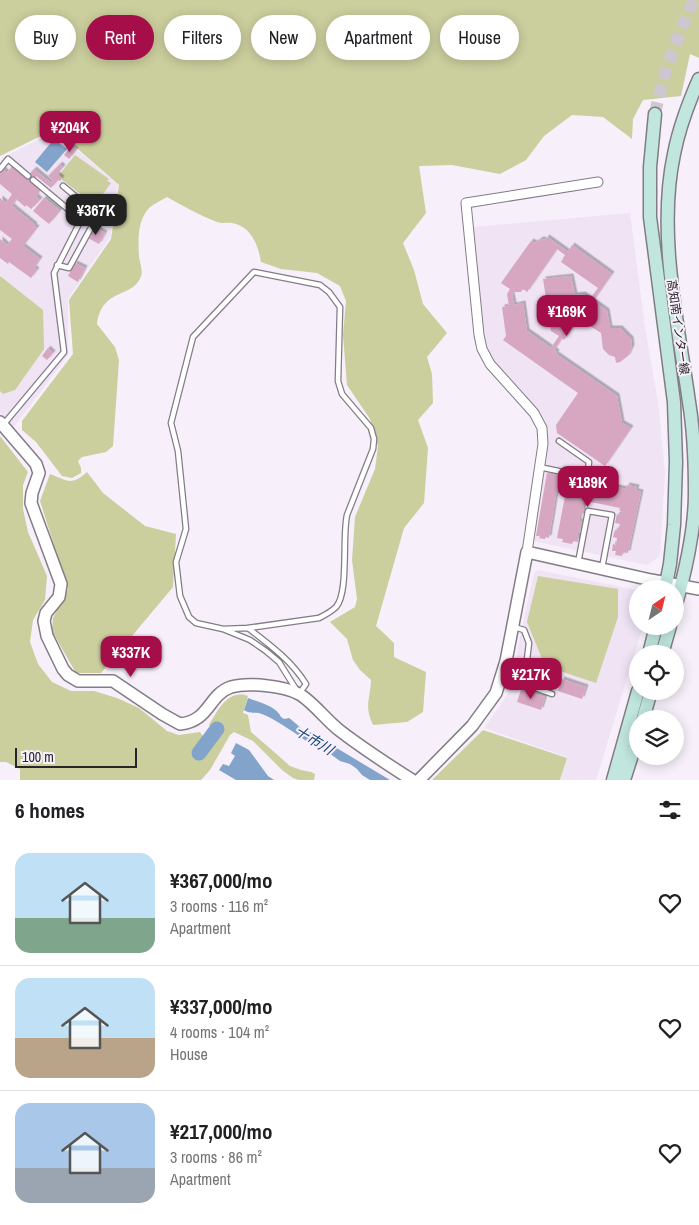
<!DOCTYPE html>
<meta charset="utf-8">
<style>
:root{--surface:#fff;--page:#f6f6f6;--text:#202124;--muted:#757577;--line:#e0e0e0;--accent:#a50e49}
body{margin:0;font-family:"Archivo Narrow","Noto Sans JP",sans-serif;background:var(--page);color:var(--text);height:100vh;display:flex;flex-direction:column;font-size:19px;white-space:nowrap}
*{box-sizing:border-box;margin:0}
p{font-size:16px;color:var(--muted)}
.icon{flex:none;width:28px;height:28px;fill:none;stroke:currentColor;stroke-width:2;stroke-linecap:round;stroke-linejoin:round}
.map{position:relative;height:780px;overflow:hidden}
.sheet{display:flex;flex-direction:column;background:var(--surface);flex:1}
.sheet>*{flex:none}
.top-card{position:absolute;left:15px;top:15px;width:670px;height:45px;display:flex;gap:10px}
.needle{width:32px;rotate:35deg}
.fabs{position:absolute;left:629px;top:580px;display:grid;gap:10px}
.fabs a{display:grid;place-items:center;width:55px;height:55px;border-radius:50%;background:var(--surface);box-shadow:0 2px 12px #0003;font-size:25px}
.scale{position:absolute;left:15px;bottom:12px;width:122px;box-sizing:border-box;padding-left:5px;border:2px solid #282629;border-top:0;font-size:14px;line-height:18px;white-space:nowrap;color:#282629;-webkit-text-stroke:4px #f7effa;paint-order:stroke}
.price{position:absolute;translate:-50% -42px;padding:0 11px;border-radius:10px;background:var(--accent);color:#fff;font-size:16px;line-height:32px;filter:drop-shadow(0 1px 2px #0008)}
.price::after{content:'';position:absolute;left:50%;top:30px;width:15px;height:11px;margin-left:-8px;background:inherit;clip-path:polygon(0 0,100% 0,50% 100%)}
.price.current{background:#222;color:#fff}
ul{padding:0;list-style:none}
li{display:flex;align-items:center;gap:15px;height:125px;padding:0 15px}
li+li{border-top:1px solid var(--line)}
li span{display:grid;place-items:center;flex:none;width:140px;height:100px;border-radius:15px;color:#555}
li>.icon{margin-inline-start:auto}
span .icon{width:60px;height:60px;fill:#fffc;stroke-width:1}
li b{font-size:21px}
h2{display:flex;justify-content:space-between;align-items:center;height:60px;padding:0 15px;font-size:21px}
.tag{padding:0 18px;border-radius:22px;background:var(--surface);box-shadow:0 2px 12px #0003;font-size:18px;line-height:45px}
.tag.current{background:var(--accent);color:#fff}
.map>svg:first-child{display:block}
.built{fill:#efe3f4}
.green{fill:#cbce9d}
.water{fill:#82a4ca}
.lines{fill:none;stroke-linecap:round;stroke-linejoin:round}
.river{stroke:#82a4ca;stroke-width:15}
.building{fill:#d7a6c1;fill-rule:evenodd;filter:url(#shadow)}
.secondary-tunnel{stroke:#cec7d0;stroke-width:12;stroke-dasharray:12 6;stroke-linecap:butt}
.service-casing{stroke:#837c86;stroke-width:7}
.minor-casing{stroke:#837c86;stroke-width:11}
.tertiary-casing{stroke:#837c86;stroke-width:14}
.secondary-casing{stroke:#837c86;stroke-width:15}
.service{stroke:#fff;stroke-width:4.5}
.minor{stroke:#fff;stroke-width:9}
.tertiary{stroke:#fff;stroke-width:11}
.secondary{stroke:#c0e6dd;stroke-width:12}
.labels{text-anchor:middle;stroke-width:4;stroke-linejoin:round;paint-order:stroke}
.street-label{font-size:12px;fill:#282629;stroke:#f7effa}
.water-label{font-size:14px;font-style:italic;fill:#154778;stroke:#f7effa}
</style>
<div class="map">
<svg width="699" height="780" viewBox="0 0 699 780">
<defs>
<filter id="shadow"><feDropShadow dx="2.5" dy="-2.5" stdDeviation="0" flood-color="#0004"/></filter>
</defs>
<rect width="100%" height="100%" fill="#f7effa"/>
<!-- built -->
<g class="built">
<path d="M55,131l63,54 -8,52 -42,62v56l-54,72 -14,-14v-251l4,-5z"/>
<path d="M630,213l15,115 13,74 7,71 -5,83 -13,9 -114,-24 14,-95 -2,-17 -4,-12 -5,-9 -29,-29 -15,-19 -8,-17 -11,-116z"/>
<path d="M538,570l99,20 1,36h5l-47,154h-35l6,-23 -83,-29 18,-25 6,-10 6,-20 5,-31 15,-69z"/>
</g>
<!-- green -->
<g class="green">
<path d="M0,0h699v58l-9,-4 -9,42 -38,4 -10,19 -1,20 -29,-22 -31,-2 -28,21 -18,24 -26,14 -48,-9 -33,1 7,47 -23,30 11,27 9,34 24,29 -20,24 5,17 1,29 -15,17 10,28 -4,55 -20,25 -28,98 18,17v14l32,15 -3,40 -16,10 -34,3c-9,-20 -3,-24 -2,-45l-11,-10 -7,-10 -6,-21 -17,-17 25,-15 2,-8 -5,-39 3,-43 20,-48 3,-23 -8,-27 -23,-34 -4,-50 3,-34 -6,-15 -23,-13 -36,-4 -20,-7c-3,-17 -10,-36 -29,-39 -5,-1 -10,1 -15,-1 -18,-7 -34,-16 -50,-25 -5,3 -12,6 -17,10 -13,13 -12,33 -11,50 1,6 4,14 2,19 -8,23 -39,11 -44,48l18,23 4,13 -6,86 -7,6 -24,5 -4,4 3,7v5l-9,5 -10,-2 -26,-34 -14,-12v-9l51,-67 -4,-54 42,-61 8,-54 -64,-56 -55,27z"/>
<path d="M75,155l34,24 -2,2 4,2 -16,22 -34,-26 1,-1 -3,-3z"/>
<path d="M0,276l43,34 1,39 -29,41 -12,4 -3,-3z"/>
<path d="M0,436l28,36 -5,13v24l5,23 19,44 -2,24 -12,20 -3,22 8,22 14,18 19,9h23l23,7 22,10 28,23 12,4 21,-3 6,9 -6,8 1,4 17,-22 -7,-3 -2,-3c9,-15 19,-36 39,-29l-5,17 5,2 3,17 22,19 17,15 11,4 10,2 4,2 -1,6h-15l-6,-2 -11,-8 -29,-29 -19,-9 -4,3 -20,35 -9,10h-181v-11l-14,-7h-6z"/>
<path d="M87,472l16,21 42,33 31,8 -3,53 -72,86h-25l-24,-42 1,-13 15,-29 -28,-88 10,-27c18,7 21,12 37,-2z"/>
<path d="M538,576l80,13v28l-22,66 -51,-17 -18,-44z"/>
<path d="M483,730l84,28 -7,22h-128z"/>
</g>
<!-- water -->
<g class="water">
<path d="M54,139l13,10 -20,23 -12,-10z"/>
<path d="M248,698c10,4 29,8 33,19l3,2 5,-1c6,4 15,14 20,16l1,-2 80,48h-20l-8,-5 -5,-6 -7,-5 -10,-3 -18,-13h-5c-16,-10 -40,-29 -58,-35 -6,-1 -9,1 -15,-3z"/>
<path d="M236,743l13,7 19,26 6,4h-38l-17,-10 4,-6 6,2 6,-10 -4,-3z"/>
</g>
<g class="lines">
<!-- river -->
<path class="river" d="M199,753l18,-24"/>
</g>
<!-- building -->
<g class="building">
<path d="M71,147l5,3 -7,9 -5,-4z"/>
<path d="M60,164l3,3 -6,7 5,4 -2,3 -2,-1 -7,8 -15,-12 -5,6 10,7 -5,7 4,4 -9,9 -5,-4 -1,2 -9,-8 -4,7 23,19 -1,1 3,2 -14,18 17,13 -6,9 3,2 -6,8 -22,-16 -1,2 -8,-6v-19l7,6 5,-6 -12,-9v-32l6,5 6,-9 -12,-10v-11l3,-4 4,4 5,-7 14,12 8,-9 17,14 2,-3 -5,-4z"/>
<path d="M44,198l16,13 -11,13 -16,-13z"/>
<path d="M94,227l11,6 -6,11 -11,-6z"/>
<path d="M547,237l21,15 4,-7 40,29 -19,27 14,10 3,17h10l11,11 1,8 -4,9 -8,6 -4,1 -1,-6 -6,-2 -6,-6 -2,-16 -22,-14 -15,21 -2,-2 -8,12 3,2 -1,2 61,42 5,27 9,5 -26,38 -48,-33 -1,-8 22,-32 -75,-53 3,-4 -4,-29 7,-1 -2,-12 3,-5 -9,-6 30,-42 4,2 6,-4 4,1zM557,249l8,6 -4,7 37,26 -8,11 -7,-5 -8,1 -4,-19 -28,3 8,52 8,5 -8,12 -24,-17 -4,-28 -9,2 -2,-10 2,-3h7l2,-3 4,3z"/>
<path d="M75,263l10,5 -7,14 -10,-6z"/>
<path d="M48,348l5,5 -6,7 -5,-4z"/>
<path d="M547,473l32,7v-3l8,2v2l39,8 1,-4 10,2 -1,4 5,1 -13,61 -5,-1 -1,4 -7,-1 1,-4h-4l1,-7 3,1 1,-7 -4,-1 2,-7h3l2,-6 -5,-1 2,-9 4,1v-4l-2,-1 1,-2 -34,-7v2h-3l-1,2 2,1 -2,10h-2l-1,5 3,1 -5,13h2l-1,7 -5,-1 -1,3 -10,-2 1,-3 -6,-1 9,-47 -9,-2 -8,49 -3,-1 -1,2 -6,-1 1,-2h-4z"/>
<path d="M562,679l24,8 -4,12 -24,-8z"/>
<path d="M521,690l24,7 -4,13 -24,-8z"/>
</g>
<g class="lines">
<!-- secondary-tunnel -->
<path class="secondary-tunnel" d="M655,114c8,-39 22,-78 39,-114"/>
<!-- service casing -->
<g class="service-casing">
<g id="service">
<path d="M0,169l8,-10 20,17"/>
<path d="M57,265l12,3 29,-53 -35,-29"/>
<path d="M3,425l61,-73 -10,-79 27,-53 -48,-40"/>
<path d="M539,467l48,10 2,-15 -30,-21"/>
<path d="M578,563l10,-52 24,4 -10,53"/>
<path d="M514,627l10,3 5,13 -5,41 28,10"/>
<path d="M223,629l25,-1 71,-10c6,-3 12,-6 17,-11 13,-14 6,-70 11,-92l26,-66 1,-10 -3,-11 -29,-34 -4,-13 2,-74 -11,-15 -9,-7 -66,-13 -61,65 -22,86 7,28 8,78 -10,33 4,34 9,21 7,6 27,6 27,11 16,11 13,11 20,32 7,-10c-15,-24 -36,-39 -58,-56"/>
</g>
</g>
<!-- minor casing -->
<g class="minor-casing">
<path id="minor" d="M527,552l16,-108 -1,-16 -8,-15 -44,-49 -8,-15 -3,-14 -13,-132 132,-21"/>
</g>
<!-- tertiary casing -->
<g class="tertiary-casing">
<g id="tertiary">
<path d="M0,422l36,42 3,9 -7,20 -1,10 30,81 -2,13 -13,16 -2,8 3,15 16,33 5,6 10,6h35l49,33 18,10c30,-3 28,-29 51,-37 17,-5 53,-1 68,7 13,7 27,26 40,36 23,18 48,34 73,50"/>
<path d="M419,780l53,-54 24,-33 10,-32 21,-109 124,28 48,9"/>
</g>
</g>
<!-- secondary casing -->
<g class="secondary-casing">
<g id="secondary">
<path d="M655,114l-5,53v50l24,185 2,60 -2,63 -4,39 -5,25"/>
<path d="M675,608c10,-35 20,-78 20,-115 0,-30 -1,-61 -6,-91 -11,-79 -32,-169 -15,-248 5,-26 14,-50 25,-75"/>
<path d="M649,654l7,-28"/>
<path d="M662,654l8,-28"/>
<path d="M643,719l8,-28"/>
<path d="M613,780l25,-89"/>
<path d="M624,780l14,-44"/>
</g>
</g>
<!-- service -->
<use href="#service" class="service"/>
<!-- minor -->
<use href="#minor" class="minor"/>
<!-- tertiary -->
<use href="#tertiary" class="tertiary"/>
<!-- secondary -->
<use href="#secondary" class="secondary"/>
</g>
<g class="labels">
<!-- street labels -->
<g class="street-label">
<text transform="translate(678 327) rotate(82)" y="4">高知南インター線</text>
</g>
<!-- water labels -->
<g class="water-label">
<text transform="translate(314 740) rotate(31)" y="5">十市川</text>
</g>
</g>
</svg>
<div class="fabs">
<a><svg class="needle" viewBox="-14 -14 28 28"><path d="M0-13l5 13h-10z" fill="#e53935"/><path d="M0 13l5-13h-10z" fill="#757577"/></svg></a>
<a><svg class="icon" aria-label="locate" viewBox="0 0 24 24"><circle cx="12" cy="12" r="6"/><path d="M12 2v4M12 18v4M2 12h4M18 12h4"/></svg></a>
<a><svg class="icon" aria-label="layers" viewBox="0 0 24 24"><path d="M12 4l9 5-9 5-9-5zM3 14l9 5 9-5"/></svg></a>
</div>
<div class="scale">100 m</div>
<b class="price" style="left:70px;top:153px">¥204K</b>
<b class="price current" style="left:96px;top:236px">¥367K</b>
<b class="price" style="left:567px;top:337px">¥169K</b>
<b class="price" style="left:588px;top:508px">¥189K</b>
<b class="price" style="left:131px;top:678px">¥337K</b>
<b class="price" style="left:531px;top:700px">¥217K</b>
<div class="top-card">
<a class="tag">Buy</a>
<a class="tag current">Rent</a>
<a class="tag">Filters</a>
<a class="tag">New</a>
<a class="tag">Apartment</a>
<a class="tag">House</a>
</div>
</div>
<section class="sheet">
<h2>6 homes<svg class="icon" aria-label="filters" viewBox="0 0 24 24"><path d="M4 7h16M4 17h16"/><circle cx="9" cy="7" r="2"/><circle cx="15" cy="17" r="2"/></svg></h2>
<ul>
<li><span style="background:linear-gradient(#bfe0f5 65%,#7fa58c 0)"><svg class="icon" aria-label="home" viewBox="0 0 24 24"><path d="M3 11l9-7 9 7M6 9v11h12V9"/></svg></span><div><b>¥367,000/mo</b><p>3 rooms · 116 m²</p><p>Apartment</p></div><svg class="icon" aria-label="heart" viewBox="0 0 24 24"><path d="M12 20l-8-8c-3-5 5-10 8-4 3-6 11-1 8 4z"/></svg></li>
<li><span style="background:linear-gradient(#bfe0f5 60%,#b9a48a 0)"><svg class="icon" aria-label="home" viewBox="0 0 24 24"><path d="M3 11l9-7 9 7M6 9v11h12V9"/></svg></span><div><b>¥337,000/mo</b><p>4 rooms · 104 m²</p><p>House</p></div><svg class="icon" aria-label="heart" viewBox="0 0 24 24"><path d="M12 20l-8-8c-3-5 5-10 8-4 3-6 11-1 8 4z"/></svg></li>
<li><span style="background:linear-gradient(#a9c7e8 65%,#9aa5b1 0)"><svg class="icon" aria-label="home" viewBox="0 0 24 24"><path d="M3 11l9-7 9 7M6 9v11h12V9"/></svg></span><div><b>¥217,000/mo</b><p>3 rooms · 86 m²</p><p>Apartment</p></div><svg class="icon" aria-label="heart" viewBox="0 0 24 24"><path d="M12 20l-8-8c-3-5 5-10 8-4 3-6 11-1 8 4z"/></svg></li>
</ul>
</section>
